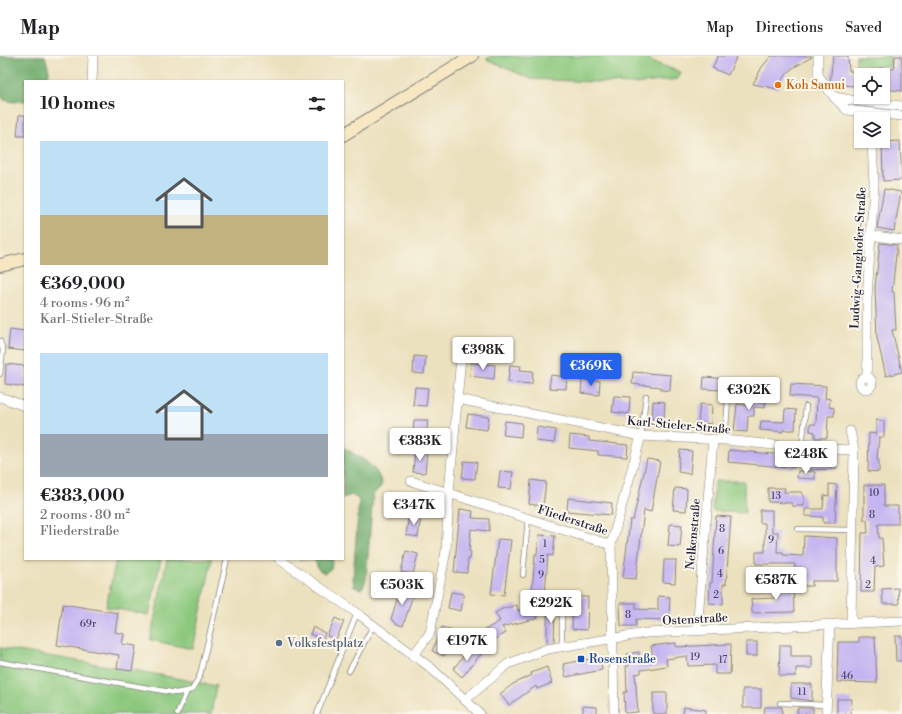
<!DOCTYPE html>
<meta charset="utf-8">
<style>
:root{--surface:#fff;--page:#f6f6f6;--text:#202124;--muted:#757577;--line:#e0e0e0;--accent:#2563eb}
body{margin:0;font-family:"Libre Bodoni",serif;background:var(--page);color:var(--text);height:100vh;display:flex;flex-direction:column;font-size:15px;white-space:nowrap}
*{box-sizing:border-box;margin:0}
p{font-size:13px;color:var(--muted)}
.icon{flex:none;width:22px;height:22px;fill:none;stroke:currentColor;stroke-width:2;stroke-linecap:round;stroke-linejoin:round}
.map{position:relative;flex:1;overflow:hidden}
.sheet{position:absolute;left:24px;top:24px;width:320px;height:480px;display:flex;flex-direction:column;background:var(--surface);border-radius:0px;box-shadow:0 1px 3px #0004}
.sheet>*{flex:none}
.controls{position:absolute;left:854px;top:12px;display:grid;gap:8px}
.controls a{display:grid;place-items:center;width:36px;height:36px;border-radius:0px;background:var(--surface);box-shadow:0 1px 3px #0004;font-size:20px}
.price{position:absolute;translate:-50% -34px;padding:0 9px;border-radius:4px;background:#fff;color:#222;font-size:13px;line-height:26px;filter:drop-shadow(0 1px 2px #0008)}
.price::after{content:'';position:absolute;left:50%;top:24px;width:12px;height:9px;margin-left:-6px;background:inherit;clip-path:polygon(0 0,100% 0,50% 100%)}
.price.current{background:var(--accent);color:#fff}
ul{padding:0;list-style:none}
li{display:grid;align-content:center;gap:8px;height:212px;padding:0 16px}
li span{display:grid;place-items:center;height:124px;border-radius:0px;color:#555}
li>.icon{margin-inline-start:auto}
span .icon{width:72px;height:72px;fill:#fffc;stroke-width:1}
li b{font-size:17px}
h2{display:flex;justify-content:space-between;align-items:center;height:48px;padding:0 16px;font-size:17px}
header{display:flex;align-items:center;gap:24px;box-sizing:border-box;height:56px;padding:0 20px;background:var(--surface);border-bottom:1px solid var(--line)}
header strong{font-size:19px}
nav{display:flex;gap:22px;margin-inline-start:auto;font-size:14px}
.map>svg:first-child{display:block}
.green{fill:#8bc87d;stroke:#56755c}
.forest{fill:#70ac6c;stroke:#496754}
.building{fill:#c4b4f1}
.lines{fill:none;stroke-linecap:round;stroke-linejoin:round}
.lane-casing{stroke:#87827c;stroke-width:6}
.street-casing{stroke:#87827c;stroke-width:10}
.secondary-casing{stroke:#87827c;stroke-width:14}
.lane{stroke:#fff;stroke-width:4.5}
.street{stroke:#fff;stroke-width:9}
.secondary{stroke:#f7e8c3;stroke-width:12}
.food-dot{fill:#e8710a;stroke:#fbf7ec;stroke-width:1.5}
.service-dot{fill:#5c6f8a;stroke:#fbf7ec;stroke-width:1.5}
.transit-dot{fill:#1a4fb4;stroke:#fbf7ec;stroke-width:1.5}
.labels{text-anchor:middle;stroke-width:4;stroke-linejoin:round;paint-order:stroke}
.number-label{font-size:10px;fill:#4a4668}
.food-label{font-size:12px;fill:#c56008;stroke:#fbf7ec;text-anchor:start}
.street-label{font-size:12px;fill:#22223b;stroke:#fbf7ec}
.service-label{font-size:12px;fill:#4e5e75;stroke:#fbf7ec;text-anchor:start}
.transit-label{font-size:12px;fill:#164399;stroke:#fbf7ec;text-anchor:start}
</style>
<header>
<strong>Map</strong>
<nav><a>Map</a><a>Directions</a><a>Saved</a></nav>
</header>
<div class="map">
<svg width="902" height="658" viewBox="0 0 902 658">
<rect width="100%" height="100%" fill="#fbf7ec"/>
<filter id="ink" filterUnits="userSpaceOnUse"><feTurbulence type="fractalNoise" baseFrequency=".025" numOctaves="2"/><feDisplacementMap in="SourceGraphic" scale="8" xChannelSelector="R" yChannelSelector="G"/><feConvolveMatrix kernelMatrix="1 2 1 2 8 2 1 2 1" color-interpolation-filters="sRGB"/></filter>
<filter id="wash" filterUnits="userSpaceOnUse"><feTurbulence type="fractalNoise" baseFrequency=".012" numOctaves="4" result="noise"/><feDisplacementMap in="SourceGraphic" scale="16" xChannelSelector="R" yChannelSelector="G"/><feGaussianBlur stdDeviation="0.9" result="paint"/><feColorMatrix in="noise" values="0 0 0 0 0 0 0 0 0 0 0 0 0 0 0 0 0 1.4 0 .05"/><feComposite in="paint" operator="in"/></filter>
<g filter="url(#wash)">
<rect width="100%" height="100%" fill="#ece1be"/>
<!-- green -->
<g class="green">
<path d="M491,0h156l5,6 29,10 -3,7 -44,5 -103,-5 -45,-20z"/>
<rect x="856" y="0" width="34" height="10"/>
<path d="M715,425h29l1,32 -33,-2z"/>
<path d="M116,503h45l-12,56 -43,-8z"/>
<path d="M167,503h45l-19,90 -43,-9z"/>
<path d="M0,592l139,23 77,15 -5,28h-211z"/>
</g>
<!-- forest -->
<g class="forest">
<path d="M0,0h45l4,15 -1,10h-23v20l-12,1 -9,-2 -4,-6z"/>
<path d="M343,391c17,11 34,17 39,38l-9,10 -7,85 -4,9 -8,-2 -1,-9 6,-78 -7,-5 -9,3z"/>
<path d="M299,503h34l-2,10 -7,4 -6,-4 -3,-9z"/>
</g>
<g id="blocks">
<!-- building -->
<g class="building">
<path d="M718,0h19l-9,19 -16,-7z"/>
<path d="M771,0h41v1l-21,12 -9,11 -4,9 -25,-5 9,-17z"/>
<path d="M833,0h15l1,15 12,1v10l-6,-1v5l-23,-2 -2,-2z"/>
<path d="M895,0h7v35l-19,-2v-14h-5l1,-7 15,1z"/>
<path d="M19,59h6v21h-8z"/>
<path d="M900,85l2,39 -19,1 -1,-39z"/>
<path d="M884,133l17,3 -7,39 -17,-3z"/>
<path d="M880,187l17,2 -5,47h2l2,38h-4l10,42 -16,4 -9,-38 -2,-50z"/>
<path d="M10,273l15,2v20l-17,-2z"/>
<path d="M414,300l12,1 -2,17 -11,-1z"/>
<path d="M471,307l24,2 -1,14 -24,-3z"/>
<path d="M6,308l19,2v21l-20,-3z"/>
<path d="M510,309l11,1 -1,4 13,1 -1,13 -24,-2z"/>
<path d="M633,316l38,3 -1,16 -9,-1v-3l-29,-3z"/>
<path d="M551,319l16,2 -1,12 -17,-1z"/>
<path d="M704,321l36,3 -1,11 -36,-2z"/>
<path d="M582,324l18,1 -1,14 -18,-2z"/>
<path d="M791,328l35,2 -1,12 5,1 -1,8 5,1v8h-6l-1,22h-12v-6l-5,-1v-7h6l1,-26 -27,-2z"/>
<path d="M415,331l13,1 -2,18 -13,-1z"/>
<path d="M753,334l13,1 -1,17 -11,-1v9h-6l-1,16 -13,-1 3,-27 15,2z"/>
<path d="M614,340l16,1 -1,17 -17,-2z"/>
<path d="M653,345l12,1 -1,18 -12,-1z"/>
<path d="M700,348l12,1 -1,19 -13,-2z"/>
<path d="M785,353l11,1 -1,20h-12v2l-23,-2 1,-9 23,1z"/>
<path d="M468,358l21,3 -2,13 -21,-3z"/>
<path d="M414,364h14l-2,18 -13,-1z"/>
<path d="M876,364l8,1v16h-5l-2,23 2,1v11l-11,-1 1,-38 7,1z"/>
<path d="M505,365l17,2 -1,14 -18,-2z"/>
<path d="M537,371l19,3 -2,13 -18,-2z"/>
<path d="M570,379l19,2v4l39,4 -1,12 -29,-2v-4l-29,-3z"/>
<path d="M680,394l12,1 -2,23 -12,-2z"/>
<path d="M729,394l66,6 -1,12 -66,-6z"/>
<path d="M415,395l12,1 -2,21 -12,-1z"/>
<path d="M836,401v12l-26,1v-12z"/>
<path d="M647,403l13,2 -9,51 -7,-2 -8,69 -13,-1 7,-58h3z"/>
<path d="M464,405l13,1 -2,17 -13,-1z"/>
<path d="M500,415l13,1 -2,17 -13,-1z"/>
<path d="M798,415l17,1v7l-18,-1z"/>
<path d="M531,424l15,2 -3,24 -14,-2z"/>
<path d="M829,428l8,1 -2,38h-12v-6l-18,-1v-7h18l1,-14 5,1z"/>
<path d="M864,429h20v21h14v18h-20l1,14h3l2,28 -9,1 -1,25h-13l1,-59h6l-1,-13h-3z"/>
<path d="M675,432l12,1 -1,22 -13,-1z"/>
<path d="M768,432h17l-1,4h17l3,5v9h-12v-3l-24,-1z"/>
<path d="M568,442l44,5 -1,12 -44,-4z"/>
<path d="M460,453l13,2 -1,7 17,1v12l-18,-2 -2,22 2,1 -1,7h-2l-1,14 -13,-1z"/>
<path d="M760,454h12v22h6l-1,20h6v3l20,1 1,-20 33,2v43h-25v5h-18l1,-22h-39v-12h9v-29h-5z"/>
<path d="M409,458l12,2 -3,21 -12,-2z"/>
<path d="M716,460l15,1 -5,67h-3v20l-14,-1 1,-20h2z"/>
<path d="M670,468l12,1 -2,22 -12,-1z"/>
<path d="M539,479l16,1 -2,20 -5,-1 -3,39 -13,-1 3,-39h2z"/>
<path d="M498,483l13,1 -7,55 -13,-1z"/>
<path d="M406,495l12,3 -5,20 -12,-2z"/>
<path d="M664,504h12l-1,23 -12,-1z"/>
<path d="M793,528l1,28 -42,1 -1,-14 25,-1v-13z"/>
<path d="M401,531l13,5 -11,34 -6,-2 -6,-5z"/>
<path d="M898,532l1,16h-16l-1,-15z"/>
<path d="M451,536l13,2 -3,17 -13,-3z"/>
<path d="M658,540l12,1 -1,21h-4v2l-29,-1v7h-15l-1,-23h16v6l22,1z"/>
<path d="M579,541h9l-1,33 -15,-1 1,-31z"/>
<path d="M63,548l55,9 -3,19 9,2 -2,10 14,2 -4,25 -15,-2 2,-14 -62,-10z"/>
<path d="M517,549l1,6 17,-4 3,11 -36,9 4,6 -18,10 -7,-11 19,-11 -5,-8 7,-4z"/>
<path d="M547,550h8l-1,36 -7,1z"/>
<path d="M335,562l9,4 -8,17 -9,-3z"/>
<path d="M313,571l12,6 -2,7 -13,-6z"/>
<path d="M442,571l13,5 -11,24 -12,-5z"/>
<path d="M895,580h7v25h-6z"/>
<path d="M859,581h16l2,46 -40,-1 1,-40h21z"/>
<rect x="746" y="586" width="11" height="14"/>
<path d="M676,587v4l55,-3 -1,30h-15v-9l-27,1 -1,-10 -21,3 1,7 -26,4v3l-6,1 3,38 -13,1 -1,-21h3l-1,-26h3l-2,-12 12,-2v8l14,-2 -2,-12z"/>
<path d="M780,589h11v11h21v12h-16v8h-17z"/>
<path d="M472,590l9,8 -19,23 -9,-8z"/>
<path d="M600,601l2,13 -36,7 -3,-13z"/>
<path d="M547,611l5,16 -15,6 -1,-3 -27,19 -9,-11 13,-10 19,-9 -1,-2z"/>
<path d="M791,628h21v17l-21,-3z"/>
<rect x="743" y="633" width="18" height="19"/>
<rect x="653" y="637" width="14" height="21"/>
<path d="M837,643h15l-1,15h-14z"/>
<path d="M583,650l14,1v7h-14z"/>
<path d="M684,651l22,3v4h-23z"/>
<path d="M765,651h17v7h-18z"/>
<path d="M798,652h15v6h-16z"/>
</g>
</g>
</g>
<g filter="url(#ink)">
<use href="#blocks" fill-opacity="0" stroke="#87827c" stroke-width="1"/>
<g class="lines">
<!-- lane casing -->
<g class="lane-casing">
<g id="lane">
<path d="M0,285l3,9 -3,24"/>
<path d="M641,380l5,-40"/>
<path d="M725,384l3,-40"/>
<path d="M802,392l4,-42"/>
<path d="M798,473l55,1"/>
<path d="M523,519l5,-57"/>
<path d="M562,544v47"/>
<path d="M0,606l176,31 16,-3 8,-15 27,-116"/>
<path d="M349,615l24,-45"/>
<path d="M780,647l47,2"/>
<path d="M177,658l10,-23"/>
<path d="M317,658l40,-101"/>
</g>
</g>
<!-- street casing -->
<g class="street-casing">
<g id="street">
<path d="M818,0v19l16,22 13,13 55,6"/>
<path d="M92,25l1,-25"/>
<path d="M834,41l23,4 45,5"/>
<path d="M870,179l32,5"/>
<path d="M867,321v-78l7,-115 -2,-43"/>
<circle cx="866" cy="327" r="6"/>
<path d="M0,341l25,9"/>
<path d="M457,343l184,37 84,4 77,8 52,2"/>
<path d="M850,375l4,19 -3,173"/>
<path d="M411,425l200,64"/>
<path d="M279,503l78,54 74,55 49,46"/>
<path d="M697,574l16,-190"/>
<path d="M413,600l17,-23 16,-82 3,-59 12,-135"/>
<path d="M465,644l43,-36 39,-15 99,-16 256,-12"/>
<path d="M614,658l-3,-169 30,-109"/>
<path d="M826,658l4,-90"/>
</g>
</g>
<!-- secondary casing -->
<g class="secondary-casing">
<g id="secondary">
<path d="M343,79l129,-79"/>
<path d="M0,209l25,-6"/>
</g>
</g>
<!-- lane -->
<use href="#lane" class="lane"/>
<!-- street -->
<use href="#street" class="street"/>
<!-- secondary -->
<use href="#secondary" class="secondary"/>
</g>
</g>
<!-- markers -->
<circle class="food-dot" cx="778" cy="29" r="4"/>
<circle class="service-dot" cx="279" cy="587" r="4"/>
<rect class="transit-dot" x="577" y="599" width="8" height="8" rx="2"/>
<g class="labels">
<!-- number labels -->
<g class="number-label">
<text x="874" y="440">10</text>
<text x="776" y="443">13</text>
<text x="872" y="462">8</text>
<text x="722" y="476">8</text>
<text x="771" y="487">9</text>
<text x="545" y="491">1</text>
<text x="721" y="498">6</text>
<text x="542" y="507">5</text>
<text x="873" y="508">4</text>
<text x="720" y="521">4</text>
<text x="541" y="522">9</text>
<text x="868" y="532">2</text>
<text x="716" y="542">2</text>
<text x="628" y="562">8</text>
<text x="88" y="571">69r</text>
<text x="695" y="604">19</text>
<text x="723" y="607">17</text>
<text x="847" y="623">46</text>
<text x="802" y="639">11</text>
</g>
<!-- food labels -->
<g class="food-label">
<text x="786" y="33">Koh Samui</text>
</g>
<!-- street labels -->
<g class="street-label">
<text transform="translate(858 202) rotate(-87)" y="4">Ludwig-Ganghofer-Straße</text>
<text transform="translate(679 369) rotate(5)" y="4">Karl-Stieler-Straße</text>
<text transform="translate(573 464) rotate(18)" y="4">Fliederstraße</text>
<text transform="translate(693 478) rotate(-85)" y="4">Nelkenstraße</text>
<text transform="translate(695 563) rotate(-3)" y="4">Ostenstraße</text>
</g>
<!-- service labels -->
<g class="service-label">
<text x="287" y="591">Volksfestplatz</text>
</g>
<!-- transit labels -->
<g class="transit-label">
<text x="589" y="607">Rosenstraße</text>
</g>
</g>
</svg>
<div class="controls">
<a><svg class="icon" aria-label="locate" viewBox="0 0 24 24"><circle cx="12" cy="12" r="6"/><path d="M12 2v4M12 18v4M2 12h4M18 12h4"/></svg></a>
<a><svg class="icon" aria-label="layers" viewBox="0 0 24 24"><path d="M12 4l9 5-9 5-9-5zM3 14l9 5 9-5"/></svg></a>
</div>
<b class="price" style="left:483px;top:315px">€398K</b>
<b class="price current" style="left:591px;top:331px">€369K</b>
<b class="price" style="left:749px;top:355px">€302K</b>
<b class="price" style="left:420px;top:406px">€383K</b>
<b class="price" style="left:806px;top:419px">€248K</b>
<b class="price" style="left:414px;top:470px">€347K</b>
<b class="price" style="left:776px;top:545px">€587K</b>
<b class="price" style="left:402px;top:550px">€503K</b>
<b class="price" style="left:551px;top:568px">€292K</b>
<b class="price" style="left:467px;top:606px">€197K</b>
<section class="sheet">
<h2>10 homes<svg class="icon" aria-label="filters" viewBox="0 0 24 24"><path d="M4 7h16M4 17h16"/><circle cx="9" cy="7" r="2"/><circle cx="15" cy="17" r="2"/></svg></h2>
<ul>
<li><span style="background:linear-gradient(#bfe0f5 60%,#c2b280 0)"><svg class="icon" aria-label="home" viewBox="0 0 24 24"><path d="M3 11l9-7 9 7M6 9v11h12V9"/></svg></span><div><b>€369,000</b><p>4 rooms · 96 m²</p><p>Karl-Stieler-Straße</p></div></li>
<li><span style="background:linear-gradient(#bfe0f5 65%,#9aa5b1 0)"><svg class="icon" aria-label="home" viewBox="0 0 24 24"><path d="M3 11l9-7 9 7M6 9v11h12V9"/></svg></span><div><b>€383,000</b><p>2 rooms · 80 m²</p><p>Fliederstraße</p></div></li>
</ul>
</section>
</div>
